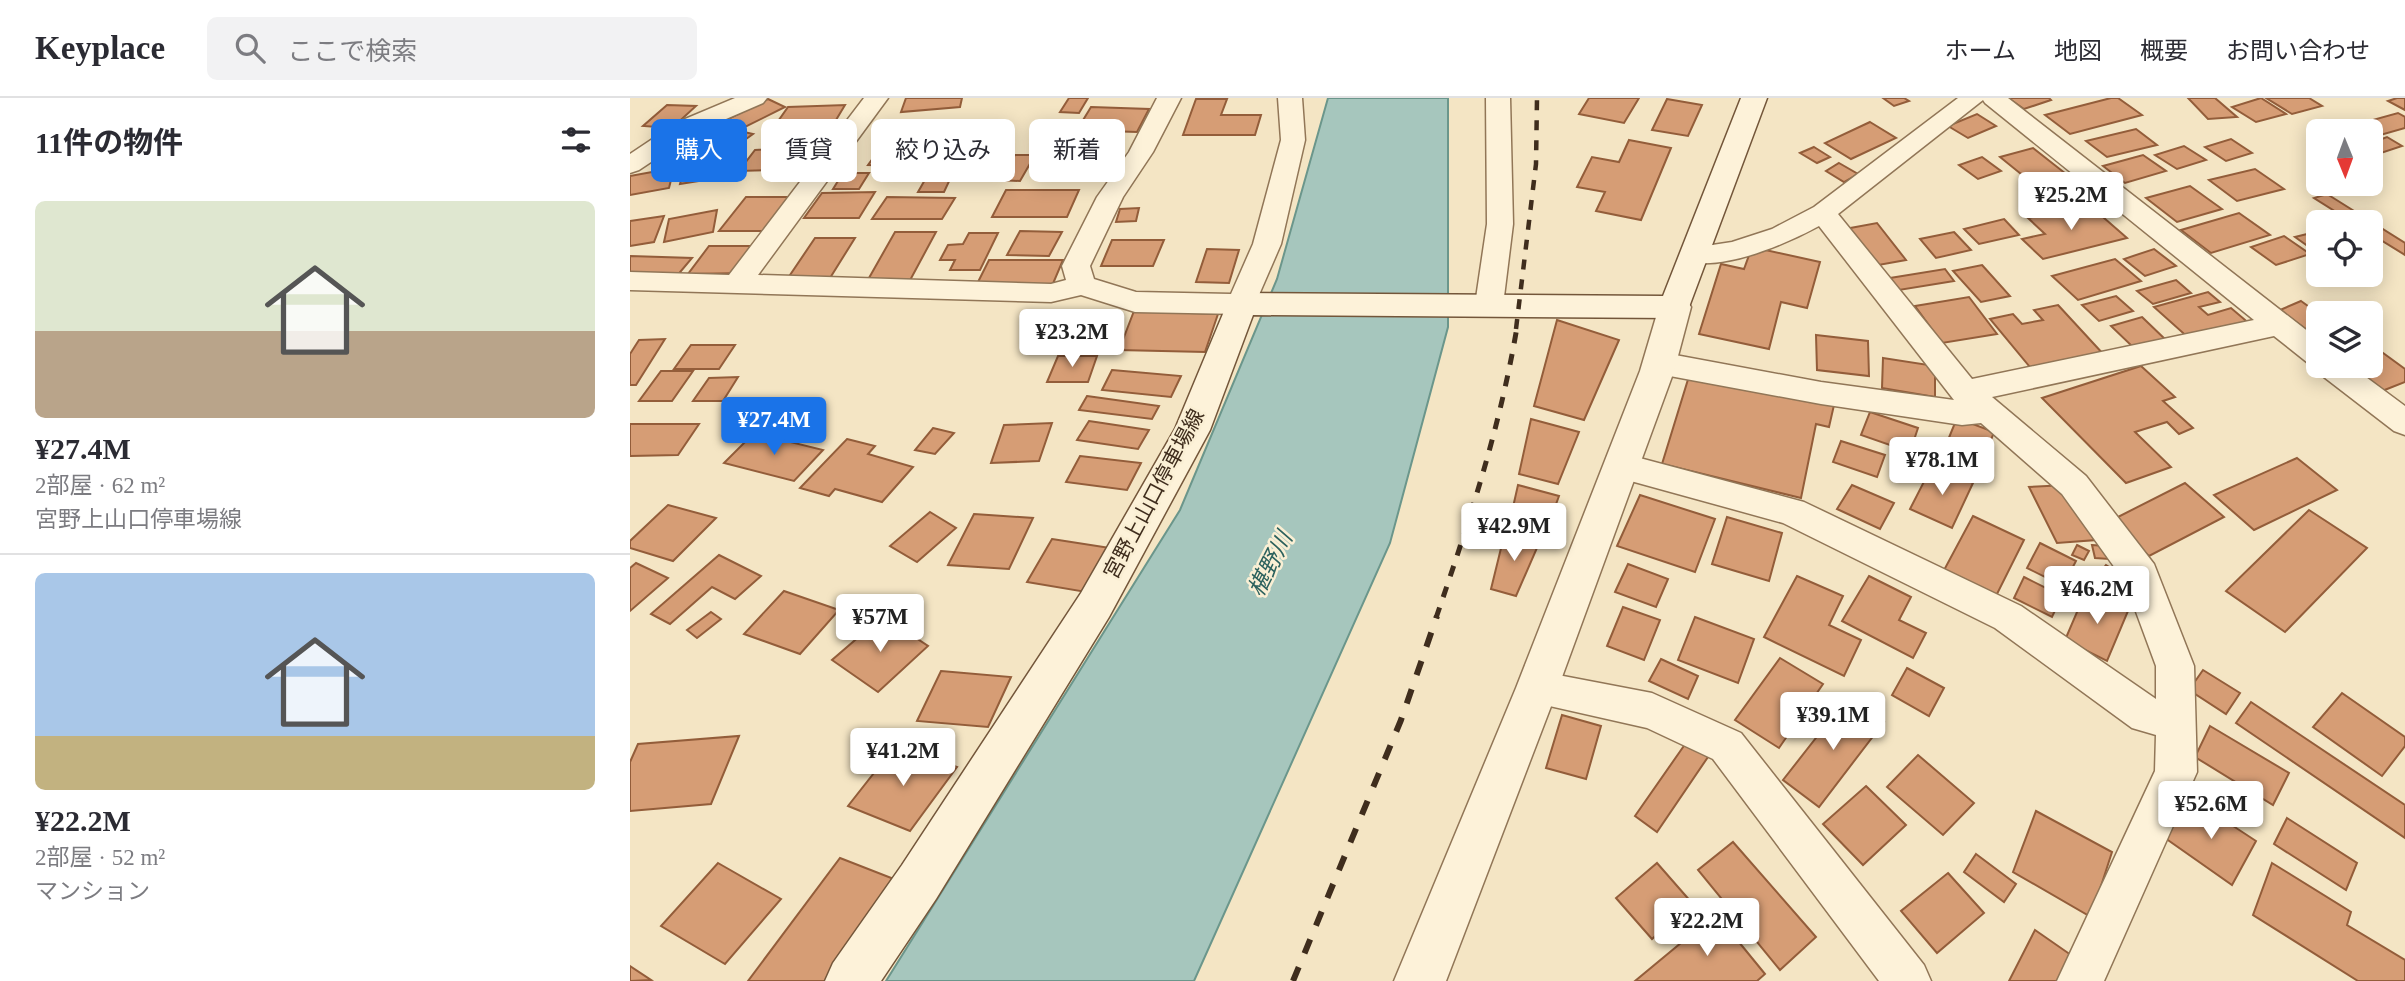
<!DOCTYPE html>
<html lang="ja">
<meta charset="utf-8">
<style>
:root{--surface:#fff;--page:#f2f2f3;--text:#2b2b33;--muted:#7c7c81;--line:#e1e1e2;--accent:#1a73e8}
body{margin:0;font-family:"Times New Roman","Noto Sans JP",serif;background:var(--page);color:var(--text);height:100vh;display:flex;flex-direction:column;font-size:26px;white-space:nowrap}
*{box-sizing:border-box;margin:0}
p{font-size:23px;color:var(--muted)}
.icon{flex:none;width:38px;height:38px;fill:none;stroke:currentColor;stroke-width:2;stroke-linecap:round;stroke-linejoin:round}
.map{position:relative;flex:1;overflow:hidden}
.sheet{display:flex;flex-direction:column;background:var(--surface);width:630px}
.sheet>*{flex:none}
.top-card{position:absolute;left:21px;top:21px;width:665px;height:63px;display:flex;gap:14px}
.needle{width:46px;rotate:179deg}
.buttons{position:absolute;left:1676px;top:21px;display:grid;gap:14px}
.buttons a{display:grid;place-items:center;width:77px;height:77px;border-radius:10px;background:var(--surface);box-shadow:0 4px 18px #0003;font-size:35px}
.price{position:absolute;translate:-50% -60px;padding:0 16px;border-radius:7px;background:#fff;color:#222;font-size:23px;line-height:46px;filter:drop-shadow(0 2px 4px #0008)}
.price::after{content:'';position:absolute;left:50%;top:42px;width:21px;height:16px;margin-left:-10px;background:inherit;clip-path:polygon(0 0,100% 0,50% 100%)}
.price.active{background:var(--accent);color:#fff}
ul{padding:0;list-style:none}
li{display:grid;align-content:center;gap:14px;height:371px;padding:0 35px}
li+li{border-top:2px solid var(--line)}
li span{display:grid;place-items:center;height:217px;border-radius:10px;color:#555}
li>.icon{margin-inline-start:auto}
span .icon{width:126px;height:126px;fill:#fffc;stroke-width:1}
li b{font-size:30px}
h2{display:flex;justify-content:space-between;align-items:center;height:84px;padding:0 35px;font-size:30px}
.pill{padding:0 24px;border-radius:10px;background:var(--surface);box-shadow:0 4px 18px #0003;font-size:24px;line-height:63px}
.pill.active{background:var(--accent);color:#fff}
header{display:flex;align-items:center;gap:42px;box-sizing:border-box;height:98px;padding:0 35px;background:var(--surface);border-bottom:2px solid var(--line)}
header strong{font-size:33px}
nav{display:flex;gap:38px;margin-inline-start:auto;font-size:24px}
.search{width:490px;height:63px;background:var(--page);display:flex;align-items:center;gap:18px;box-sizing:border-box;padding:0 24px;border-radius:10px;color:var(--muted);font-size:26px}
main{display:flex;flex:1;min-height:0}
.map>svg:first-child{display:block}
.water{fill:#a6c6bd;stroke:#6b968b;stroke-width:2}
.building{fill:#d69d75;stroke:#935d3a;stroke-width:2}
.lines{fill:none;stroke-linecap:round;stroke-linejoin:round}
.minor-casing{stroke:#917657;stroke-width:3}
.tertiary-casing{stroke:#917657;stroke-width:3}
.secondary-casing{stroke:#73563a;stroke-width:3}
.minor{fill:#fdf2d9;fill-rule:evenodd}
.tertiary{fill:#fdf2d9;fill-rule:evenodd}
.secondary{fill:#fdf2d9;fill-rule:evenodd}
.rail-far2{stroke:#3f2d1d;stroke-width:4.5;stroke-dasharray:10 10;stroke-linecap:butt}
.rail-far1{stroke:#3f2d1d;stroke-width:5;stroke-dasharray:11 11;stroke-linecap:butt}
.rail{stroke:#3f2d1d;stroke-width:6;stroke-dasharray:15 15;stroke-linecap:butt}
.labels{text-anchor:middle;stroke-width:5;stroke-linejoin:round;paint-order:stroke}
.street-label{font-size:21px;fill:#3f2d1d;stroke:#faefd4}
.water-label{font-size:23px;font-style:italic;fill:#2b615d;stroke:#faefd4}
</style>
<header>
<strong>Keyplace</strong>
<div class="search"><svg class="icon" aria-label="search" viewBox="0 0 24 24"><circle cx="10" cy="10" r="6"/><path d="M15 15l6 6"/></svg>ここで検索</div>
<nav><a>ホーム</a><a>地図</a><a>概要</a><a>お問い合わせ</a></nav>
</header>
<main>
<section class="sheet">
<h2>11件の物件<svg class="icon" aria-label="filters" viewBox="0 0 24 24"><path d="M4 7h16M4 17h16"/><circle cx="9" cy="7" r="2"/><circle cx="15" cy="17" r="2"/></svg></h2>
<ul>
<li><span style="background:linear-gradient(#dfe7d0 60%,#b9a48a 0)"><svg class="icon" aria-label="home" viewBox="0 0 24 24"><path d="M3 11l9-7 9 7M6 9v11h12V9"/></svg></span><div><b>¥27.4M</b><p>2部屋 · 62 m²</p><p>宮野上山口停車場線</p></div></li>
<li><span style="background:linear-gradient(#a9c7e8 75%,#c2b280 0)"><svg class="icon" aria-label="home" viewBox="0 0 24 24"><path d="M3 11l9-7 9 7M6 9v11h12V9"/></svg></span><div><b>¥22.2M</b><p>2部屋 · 52 m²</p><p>マンション</p></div></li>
</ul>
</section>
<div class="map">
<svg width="1775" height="883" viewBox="0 0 1775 883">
<rect width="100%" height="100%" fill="#f4e5c4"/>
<!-- water -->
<path class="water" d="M698,0h120v229l-58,216 -196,438h-308l294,-471 97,-231z"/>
<!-- building -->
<g class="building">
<path d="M276,0h56l-2,9 -59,5z"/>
<path d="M439,0h19l-9,15 -19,-1z"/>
<path d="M959,0h50l-15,25 -45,-9z"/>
<path d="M1253,0h21l5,3 -15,5z"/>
<path d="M1378,0h41l2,2 -27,9z"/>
<path d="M1481,0h7l24,17 -72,19 -25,-19z"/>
<path d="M1558,0h27l22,19 -29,2z"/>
<path d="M1631,0l25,16 -30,8 -24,-15z"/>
<path d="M1636,0h43l13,8 -30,8z"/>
<path d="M1767,0h8v12l-17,-9z"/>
<path d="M138,1l17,8 -42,21 -17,-8z"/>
<path d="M566,1h31l-6,16h40l-6,20h-72z"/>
<path d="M1037,1l35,6 -14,31 -36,-6z"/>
<path d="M37,7l29,1 -24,22 -29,-2z"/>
<path d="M215,7l-12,20 -59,2 14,-20z"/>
<path d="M461,9l58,2 -12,23 -60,-2z"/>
<path d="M1768,15l7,4v11l-28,8 -19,-12z"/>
<path d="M1347,16l19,12 -28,12 -20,-12z"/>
<path d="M265,22h50l-12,18h-50z"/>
<path d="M1240,24l26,16 -45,21 -26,-16z"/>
<path d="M87,28l36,8 -25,18 -36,-9z"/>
<path d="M1506,31l21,16 -50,12 -21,-16z"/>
<path d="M1757,39l15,9 -21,7 -10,-5v-5z"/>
<path d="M1601,41l21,14 -26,8 -21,-14z"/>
<path d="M999,42l42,8 -30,72 -45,-9 9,-19 -28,-5 15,-30 27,5z"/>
<path d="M254,45h43l-15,23 -44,-1z"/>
<path d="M368,46l-10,21 -56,2 12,-22z"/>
<path d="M1554,48l22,14 -29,9 -22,-14z"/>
<path d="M190,49l-14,22 -67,2 16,-21z"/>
<path d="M1184,49l16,10 -13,6 -17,-10z"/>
<path d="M1403,50l42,33 -33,10 -42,-34z"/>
<path d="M422,53l65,2 -14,26 -66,-2z"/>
<path d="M385,57h20l-15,26 -21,-1z"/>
<path d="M1513,57l23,16 -41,12 -22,-17z"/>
<path d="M1352,59l19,14 -23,8 -19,-14z"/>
<path d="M97,61l-4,18 -43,7 5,-18z"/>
<path d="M362,64h12l-7,13h-12z"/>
<path d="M1209,65l19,11 -14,8 -18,-11z"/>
<path d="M44,70l-5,20 -39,7v-19z"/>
<path d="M1625,71l29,20 -47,12 -28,-21z"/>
<path d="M213,75h26l-10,16h-26z"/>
<path d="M321,79l-7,15h-26l8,-14z"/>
<path d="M1560,88l32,23 -45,13 -31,-24z"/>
<path d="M376,92h73l-12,27h-75z"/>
<path d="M245,94l-16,26h-55l18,-25z"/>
<path d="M1697,96l78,49v12l-34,-21v-12h-19l-38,-24z"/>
<path d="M116,99h53l-26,34h-54z"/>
<path d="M257,99l68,1 -13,21h-70z"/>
<path d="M1458,106l39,34 -84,21 -21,-20 23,-5 -17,-16z"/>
<path d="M509,110l-3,13 -20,1 4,-13z"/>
<path d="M87,112l-4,22 -49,10 5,-23z"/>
<path d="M1609,115l31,22 -59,18 -30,-23z"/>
<path d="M34,118l-10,26 -24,4v-25z"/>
<path d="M1374,121l15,16 -40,9 -15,-15z"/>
<path d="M1247,125l29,37 -33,6 -28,-37z"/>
<path d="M390,133l42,1 -13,24 -42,-1z"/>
<path d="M1689,133v23l-24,-17z"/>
<path d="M265,134h41l-28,52 -43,1z"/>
<path d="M1324,134l17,18 -35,8 -16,-19z"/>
<path d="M339,135h29l-18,37h-30l5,-10h-15l8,-15 15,-1z"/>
<path d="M1654,138l26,18 -34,11 -25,-18z"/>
<path d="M185,140h40l-25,40h-42z"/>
<path d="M482,142h52l-11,26h-52z"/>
<path d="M79,148h55l-20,27 -56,1z"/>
<path d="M1122,149l68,15 -13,46 -26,-6 -12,47 -70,-15 22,-70 23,5z"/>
<path d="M577,151l32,1 -10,33 -33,-1z"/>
<path d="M1524,151l22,17 -31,10 -21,-17z"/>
<path d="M0,158l62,2 -16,19h-46z"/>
<path d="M1485,161l26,22 -63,19 -26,-24z"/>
<path d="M359,162h74l-11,26h-76z"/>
<path d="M1352,167l28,31 -29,6 -28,-31z"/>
<path d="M1315,171l9,12 -55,9 -9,-12z"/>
<path d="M1546,182l15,13 -38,11 -16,-13z"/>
<path d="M1578,194l12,10 -21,5 9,8 23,-7 20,17 -59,16 -38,-34z"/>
<path d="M1486,198l17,15 -34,10 -17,-16z"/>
<path d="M1339,199l28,37 -55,9 -27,-37z"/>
<path d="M1671,203l18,13v25l-39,-29z"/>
<path d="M1428,207l47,51 -71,16 -44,-53 23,-5 9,10 21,-4 -9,-10z"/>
<path d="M504,213l84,3 -13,38 -86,-2z"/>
<path d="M1512,219l26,25 -32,8 -25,-24z"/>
<path d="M927,222l62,20 -35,80 -50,-14z"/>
<path d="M1186,237l52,6 1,35 -52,-6z"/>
<path d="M35,241l-29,46h-6v-31l9,-14z"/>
<path d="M61,247h44l-16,24h-45z"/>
<path d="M1749,252l26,19v13l-23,9 -33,-25h22v-13z"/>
<path d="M428,258h39l-9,26h-41z"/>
<path d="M1253,260l52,8v31l-53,-9z"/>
<path d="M1511,268l34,31 -12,4 30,27 -14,6 -12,-12 -32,10 36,35 -45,16 -84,-85z"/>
<path d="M482,272l69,6 -10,21 -69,-7z"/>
<path d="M31,273h32l-21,30h-33z"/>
<path d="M1060,275l144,32 -5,22 -13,-3 -15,74 -139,-34z"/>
<path d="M108,279l-15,24h-30l16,-23z"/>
<path d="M457,298l72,10 -7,13 -73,-9z"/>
<path d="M1240,314l48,16 -8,24 -49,-17z"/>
<path d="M1327,320l37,14 -15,39 -38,-14z"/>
<path d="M901,321l48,13 -21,52 -39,-10z"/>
<path d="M459,323l60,9 -11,19 -61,-9z"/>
<path d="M422,325l-13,38 -48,2 13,-38z"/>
<path d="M0,326h69l-21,31 -48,1z"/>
<path d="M303,330l21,5 -19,21 -20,-4z"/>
<path d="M124,335l69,17 -29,31 -70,-18z"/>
<path d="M217,341l28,7 -7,8 45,13 -31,35 -47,-13 -6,7 -29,-8z"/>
<path d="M1211,343l44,14 -8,22 -44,-15z"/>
<path d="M450,358l61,7 -14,27 -61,-8z"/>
<path d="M1667,360l40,32 -83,40 -40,-35z"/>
<path d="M1302,368l41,17 -21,45 -42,-19z"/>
<path d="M1555,385l39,34 -75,39 -39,-35z"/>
<path d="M888,387l41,11 -11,30 -37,-10z"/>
<path d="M1222,387l42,18 -14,26 -43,-20z"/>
<path d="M1437,387l29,55 -39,3 -28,-56z"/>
<path d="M1010,397l75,24 -20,53 -78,-26z"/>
<path d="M38,407l48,13 -43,43 -43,-13v-7z"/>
<path d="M1679,412l58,38 -82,84 -59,-41z"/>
<path d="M300,414l26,16 -39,34 -27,-16z"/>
<path d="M344,416l59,4 -24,51 -61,-4z"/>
<path d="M1343,418l51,24 -29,58 -52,-26z"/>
<path d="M1097,419l55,16 -13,48 -57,-17z"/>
<path d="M875,434l35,9 -24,55 -25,-7z"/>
<path d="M422,441l58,9 -24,44 -59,-10z"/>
<path d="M1410,445l36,18 -13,25 -36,-18z"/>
<path d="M1447,447l12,6 -5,9 -12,-5z"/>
<path d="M1462,447l13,1 4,13 -14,-1z"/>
<path d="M89,457l42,21 -26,23 -23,-12 -42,37 -19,-10z"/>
<path d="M6,465l32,15 -38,33v-43z"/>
<path d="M998,466l40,15 -12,28 -41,-15z"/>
<path d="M1476,467l13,8 -5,9 -15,-8z"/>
<path d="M1167,478l46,20 -14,29 32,15 -17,36 -80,-39z"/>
<path d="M1239,478l42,21 -12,23 27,13 -13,25 -71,-37z"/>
<path d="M1394,479l38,19 -10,21 -38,-19z"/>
<path d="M154,493l55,19 -39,44 -56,-20z"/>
<path d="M1456,493l42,20 -21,50 -42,-21z"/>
<path d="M993,509l37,13 -16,40 -37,-14z"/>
<path d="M81,514l10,7 -24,19 -10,-8z"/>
<path d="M253,518l45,30 -50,46 -46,-32z"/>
<path d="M1065,519l59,22 -16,44 -60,-23z"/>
<path d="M1150,560l43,26 -44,64 -44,-28z"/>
<path d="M1031,561l37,17 -10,23 -39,-18z"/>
<path d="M1277,570l37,20 -15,28 -37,-21z"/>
<path d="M1573,572l37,23 -14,21 -37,-24z"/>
<path d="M311,573l70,6 -23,50 -71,-6z"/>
<path d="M1712,595l63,44v9l-23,30 -69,-49z"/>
<path d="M1218,599l36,25 -65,85 -36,-27z"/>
<path d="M1621,604l154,103v33l-169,-115z"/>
<path d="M932,617l39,11 -15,53 -40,-11z"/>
<path d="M1580,628l79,47 -16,32 -78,-48z"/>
<path d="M109,638l-28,68 -81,7v-49l8,-18z"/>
<path d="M1058,642l22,14 -53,78 -22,-16z"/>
<path d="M266,647l61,22 -47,64 -62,-25z"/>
<path d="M1288,657l56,48 -31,32 -56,-48z"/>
<path d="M1236,688l40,39 -43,40 -40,-41z"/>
<path d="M1559,699l67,44 -24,44 -67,-47z"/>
<path d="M1406,713l76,41 -21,65 -78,-45z"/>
<path d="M1657,720l70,45 -11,27 -72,-46z"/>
<path d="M1103,744l83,95 -36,33 -82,-100z"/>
<path d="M1346,756l40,30 -12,18 -40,-30z"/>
<path d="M210,760l59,23 -70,100h-81z"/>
<path d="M88,765l63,36 -56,65 -64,-38z"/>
<path d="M1027,765l35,40 -40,36 -36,-41z"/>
<path d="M1642,765l79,49 -4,13 58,35v21h-47l-105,-66z"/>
<path d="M1318,775l36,40 -47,40 -36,-42z"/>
<path d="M1086,816l49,60 -8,7h-122z"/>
<path d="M1405,832l36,25 -13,26h-49z"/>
<path d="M0,868l21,14 -21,1z"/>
</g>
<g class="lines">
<!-- minor casing -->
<g class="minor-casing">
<g id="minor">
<path d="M105,0h32l-4,5 -67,29 -57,38 -9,3v-19l48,-32z"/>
<path d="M234,0h24l-130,177 293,9 15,-4 -4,-14 35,-69 32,-45 28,-54h24l-28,54 -30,45 -33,69 4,13 42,13 95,2 22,-50 28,-104 -3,-42h24l3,42 -24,104 -26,60 -4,7 -10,3 -106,-2 -54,-17 -30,7 -421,-12v-18l99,3z"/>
<path d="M856,0h24l3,126 -10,81 -4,7 -10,3 -10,-3 -4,-7 12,-81z"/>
<path d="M1328,0h50l311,242v26h32l54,40v29l-11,-4 -74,-57 -4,-8 -8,-3 -34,-27 -282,61 94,79 68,88 40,102 3,106 -93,209h-47l98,-210 1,-36 -24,-7 -137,-100 -212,-105 -174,-48 -5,-9 5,-9 12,-4 183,49 217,104 135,93v-33l-31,-84 -63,-88 -81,-71 -19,2 -141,-21 -162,-30 -11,-3 -4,-8 4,-8 11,-3 162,30 133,18 -135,-174c-33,18 -95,45 -133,35l-4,-6 4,-6 46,-7 40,-13 42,-22zM1353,2l2,3 269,217 -282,59 -134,-165z"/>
<path d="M907,573l115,22 89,40 183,232 7,16h-52l-166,-222 -66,-31 -124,-28 -5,-12 5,-12z"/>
</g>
</g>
<!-- tertiary casing -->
<g class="tertiary-casing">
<path id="tertiary" d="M1045,198l11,3 5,8 -17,64 -116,317 -112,293h-52l122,-293 124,-317 19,-64 5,-8z"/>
</g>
<!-- secondary casing -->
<g class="secondary-casing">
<path id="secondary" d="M1111,0h26l-81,217 -11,3 -422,-3 -43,115 -101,187 -173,282 -55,82h-56l8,-18 69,-98 179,-272 94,-164 55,-132 11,-4 422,3z"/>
</g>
<!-- minor -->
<use href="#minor" class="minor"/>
<!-- tertiary -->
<use href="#tertiary" class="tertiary"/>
<!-- secondary -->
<use href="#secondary" class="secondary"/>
<!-- rail-far2 -->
<path class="rail-far2" d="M886,231l20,-165 1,-66"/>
<!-- rail-far1 -->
<path class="rail-far1" d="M806,520c33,-96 64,-190 81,-291"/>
<!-- rail -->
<path class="rail" d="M663,883l108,-261 36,-104"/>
</g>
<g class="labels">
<!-- street labels -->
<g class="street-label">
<text transform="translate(524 396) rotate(-62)" y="7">宮野上山口停車場線</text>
</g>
<!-- water labels -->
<g class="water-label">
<text transform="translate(640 466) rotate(-63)" y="8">椹野川</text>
</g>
</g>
</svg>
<div class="buttons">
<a><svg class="needle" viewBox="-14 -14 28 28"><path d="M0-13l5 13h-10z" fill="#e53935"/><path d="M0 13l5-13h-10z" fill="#7c7c81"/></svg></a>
<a><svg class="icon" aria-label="locate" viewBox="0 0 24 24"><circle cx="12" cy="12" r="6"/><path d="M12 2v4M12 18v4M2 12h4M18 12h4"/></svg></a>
<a><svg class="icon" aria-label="layers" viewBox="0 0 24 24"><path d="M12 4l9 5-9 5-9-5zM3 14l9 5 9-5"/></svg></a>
</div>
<b class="price" style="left:1441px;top:134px">¥25.2M</b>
<b class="price" style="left:442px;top:271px">¥23.2M</b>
<b class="price active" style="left:144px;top:359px">¥27.4M</b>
<b class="price" style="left:1312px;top:399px">¥78.1M</b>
<b class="price" style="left:884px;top:465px">¥42.9M</b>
<b class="price" style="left:1467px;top:528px">¥46.2M</b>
<b class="price" style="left:250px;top:556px">¥57M</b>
<b class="price" style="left:1203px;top:654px">¥39.1M</b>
<b class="price" style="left:273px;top:690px">¥41.2M</b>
<b class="price" style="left:1581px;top:743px">¥52.6M</b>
<b class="price" style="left:1077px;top:860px">¥22.2M</b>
<div class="top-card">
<a class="pill active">購入</a>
<a class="pill">賃貸</a>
<a class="pill">絞り込み</a>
<a class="pill">新着</a>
</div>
</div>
</main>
